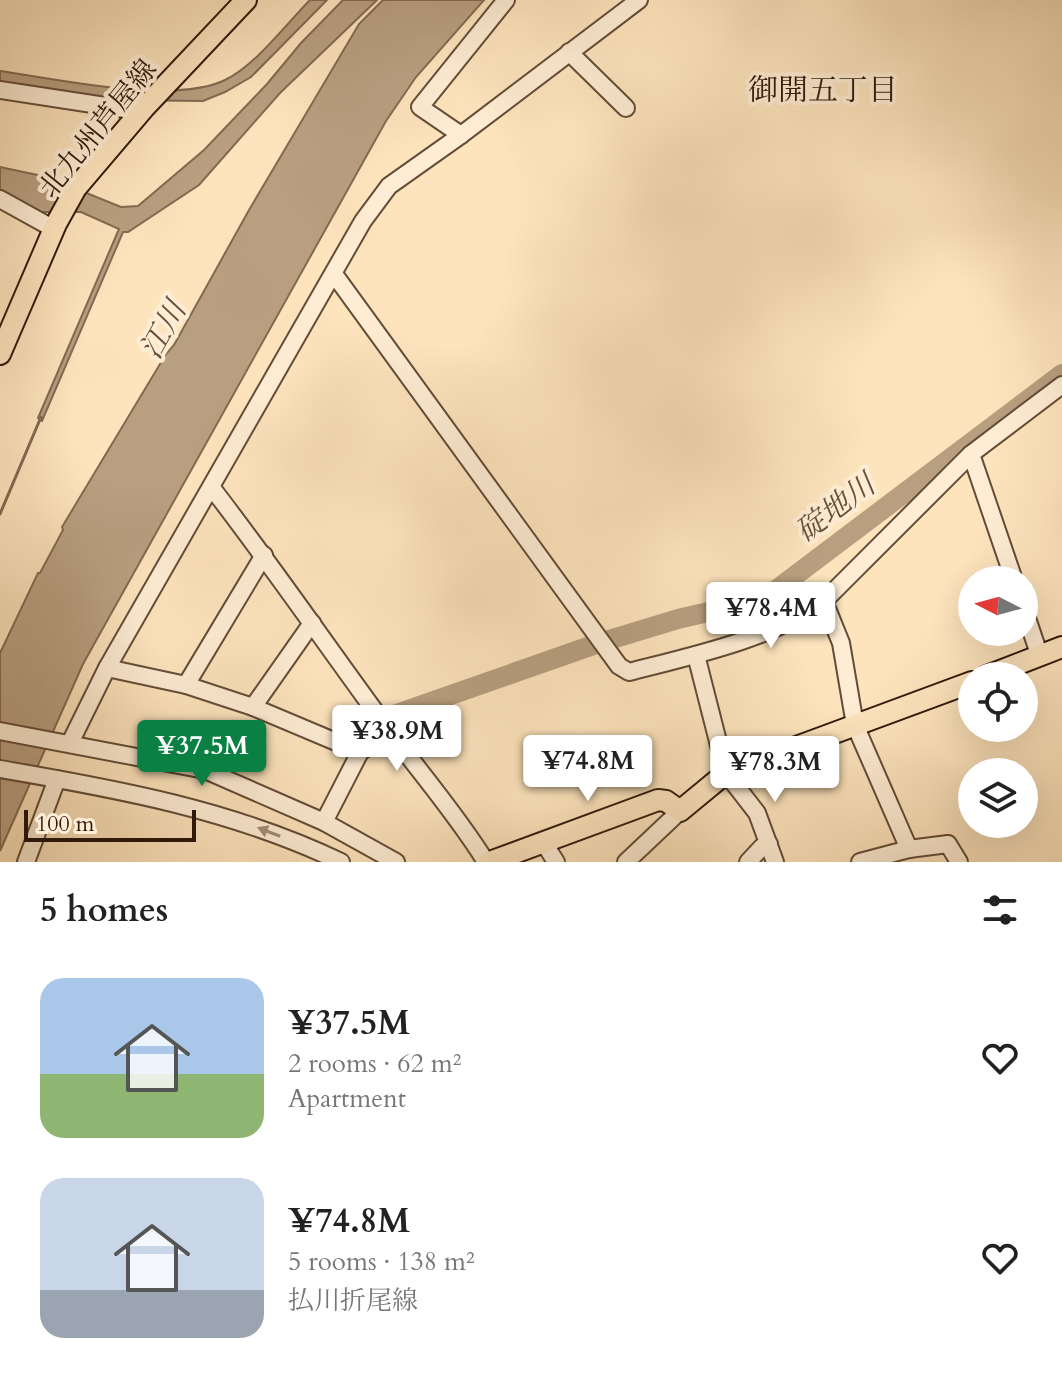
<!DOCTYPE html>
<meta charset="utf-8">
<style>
:root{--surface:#fff;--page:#f2f2f2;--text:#222;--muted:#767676;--accent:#0b8043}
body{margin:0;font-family:Cardo,"Noto Serif JP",serif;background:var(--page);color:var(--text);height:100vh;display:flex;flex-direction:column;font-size:30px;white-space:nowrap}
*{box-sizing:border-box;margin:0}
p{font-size:26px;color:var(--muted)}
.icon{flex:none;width:44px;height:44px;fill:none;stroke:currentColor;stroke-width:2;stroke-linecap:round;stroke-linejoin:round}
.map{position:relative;height:862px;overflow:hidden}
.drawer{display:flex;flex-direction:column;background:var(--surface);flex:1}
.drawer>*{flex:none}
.needle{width:52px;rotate:276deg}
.tools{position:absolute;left:958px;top:566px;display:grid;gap:16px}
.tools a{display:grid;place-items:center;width:80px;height:80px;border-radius:50%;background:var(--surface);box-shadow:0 8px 32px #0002;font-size:40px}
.scale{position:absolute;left:24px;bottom:20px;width:172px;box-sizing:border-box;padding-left:8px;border:4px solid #311a0b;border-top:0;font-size:22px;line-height:28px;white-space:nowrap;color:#311a0b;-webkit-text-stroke:6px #feedd4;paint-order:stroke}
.price{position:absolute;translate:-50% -68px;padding:0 18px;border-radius:8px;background:#fff;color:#222;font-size:26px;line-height:52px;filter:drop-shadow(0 2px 4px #0008)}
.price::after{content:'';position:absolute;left:50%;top:48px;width:24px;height:18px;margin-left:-12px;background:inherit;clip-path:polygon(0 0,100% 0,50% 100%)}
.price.on{background:var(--accent);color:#fff}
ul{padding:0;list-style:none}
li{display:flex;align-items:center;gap:24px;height:200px;padding:0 40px}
li span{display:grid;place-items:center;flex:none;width:224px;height:160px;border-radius:24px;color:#555}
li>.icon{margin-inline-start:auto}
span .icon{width:96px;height:96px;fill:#fffc;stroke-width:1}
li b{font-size:34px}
h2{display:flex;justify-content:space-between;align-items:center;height:96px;padding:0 40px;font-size:34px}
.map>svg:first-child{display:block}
.water{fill:#b89f80;stroke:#826a51;stroke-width:2}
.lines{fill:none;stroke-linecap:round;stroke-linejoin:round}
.stream{stroke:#826a51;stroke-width:3}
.river{stroke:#b89f80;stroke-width:20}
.minor-casing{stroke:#644c38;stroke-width:20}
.major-casing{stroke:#311a0b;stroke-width:24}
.minor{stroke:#feedd4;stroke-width:16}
.major{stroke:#fde4bd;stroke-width:20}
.oneway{fill:#a28e7a}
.labels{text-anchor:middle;stroke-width:8;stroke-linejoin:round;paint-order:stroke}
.street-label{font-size:28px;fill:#311a0b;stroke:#feedd4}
.neighbourhood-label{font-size:30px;fill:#311a0b;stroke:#feedd4}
.water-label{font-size:30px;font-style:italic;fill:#674f3a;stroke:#feedd4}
</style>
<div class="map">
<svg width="1062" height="862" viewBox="0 0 1062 862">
<rect width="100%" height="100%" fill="#fde4bd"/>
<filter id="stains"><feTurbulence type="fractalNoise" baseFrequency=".0025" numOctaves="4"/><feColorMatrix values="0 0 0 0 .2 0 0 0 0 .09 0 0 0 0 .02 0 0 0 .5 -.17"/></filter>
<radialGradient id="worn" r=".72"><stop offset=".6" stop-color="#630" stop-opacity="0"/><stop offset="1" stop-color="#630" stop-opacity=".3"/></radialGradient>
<!-- water -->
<g class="water">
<path d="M310,0h17l-76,77 -26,15 -22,9 -92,-1 -111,-16v-13c57,8 174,34 225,9 30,-14 61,-56 85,-80z"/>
<path d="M343,0h34l-97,93 -81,92 -71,47h-5l-81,189 -4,-3 81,-189 -38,-17h-47l-34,-18v-27l47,10 74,30 17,-1 66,-56 63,-66 34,-41z"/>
<path d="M383,0h101l-68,77 -30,44 -303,543 -83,187v-198l38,-80h2l23,-43 -1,-3 104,-173 8,-9 75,-135 110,-186z"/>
</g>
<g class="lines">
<!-- stream -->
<path class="stream" d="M0,514l41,-97"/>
<!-- river -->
<path class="river" d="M391,716l208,-73 79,-24 86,-20 298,-225"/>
<!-- minor casing -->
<g class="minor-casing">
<g id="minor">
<path d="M569,52l57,56"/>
<path d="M0,90l125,19 19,-1"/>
<path d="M461,135l-41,-28 86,-107"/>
<path d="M0,199l54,30"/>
<path d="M334,274l285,392 10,6c62,-16 143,-33 195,-71l147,-147 91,-69"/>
<path d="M971,454l43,126"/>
<path d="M212,488c61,79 117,161 176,241 33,45 69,86 98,133"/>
<path d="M824,601l17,42 14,82 54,124"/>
<path d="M1024,609l16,48"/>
<path d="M696,655l30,118 31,40 18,49"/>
<path d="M107,668l79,17 67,22 107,45 -36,70"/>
<path d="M186,685l78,-130"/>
<path d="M253,707l59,-84"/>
<path d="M0,731l205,39 119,52 72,40"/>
<path d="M70,743l37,-75 256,-447 26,-35 72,-51 178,-135"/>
<path d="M360,752l30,-21"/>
<path d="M0,769c117,20 233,41 341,93"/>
<path d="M544,843l12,19"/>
<path d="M26,862l31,-83"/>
<path d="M626,862l54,-51"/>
<path d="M748,862l14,-15 7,-3"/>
<path d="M860,862l49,-13 39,-5 11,18"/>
</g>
</g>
<!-- major casing -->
<g class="major-casing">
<g id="major">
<path d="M0,354l56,-130 20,-36 68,-80 102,-108"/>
<path d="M987,676l75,-29"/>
<path d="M490,862l168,-62 8,1 14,10 46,-38 246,-91"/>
</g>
</g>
<!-- minor -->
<use href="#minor" class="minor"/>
<!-- major -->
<use href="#major" class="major"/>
</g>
<!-- one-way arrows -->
<defs><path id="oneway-solid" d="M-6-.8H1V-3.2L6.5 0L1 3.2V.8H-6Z" transform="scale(2)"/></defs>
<use class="oneway" href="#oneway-solid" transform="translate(269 832) rotate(-159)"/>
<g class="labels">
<!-- street labels -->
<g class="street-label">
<text transform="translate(97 128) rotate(-51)" y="10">北九州芦屋線</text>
</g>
<!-- neighbourhood labels -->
<g class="neighbourhood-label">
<text x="823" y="100">御開五丁目</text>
</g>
<!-- water labels -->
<g class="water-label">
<text transform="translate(163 330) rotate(-61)" y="10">江川</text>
<text transform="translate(835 508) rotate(-37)" y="10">碇地川</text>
</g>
</g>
<rect width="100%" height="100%" filter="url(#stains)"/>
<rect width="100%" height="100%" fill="url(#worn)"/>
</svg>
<div class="tools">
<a><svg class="needle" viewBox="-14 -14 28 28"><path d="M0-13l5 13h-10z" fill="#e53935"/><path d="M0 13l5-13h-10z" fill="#767676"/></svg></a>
<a><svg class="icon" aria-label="locate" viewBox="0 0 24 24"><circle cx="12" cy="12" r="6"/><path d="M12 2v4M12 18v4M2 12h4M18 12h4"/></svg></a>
<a><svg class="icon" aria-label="layers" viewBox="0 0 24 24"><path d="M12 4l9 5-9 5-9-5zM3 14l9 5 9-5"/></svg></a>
</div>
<div class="scale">100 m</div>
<b class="price" style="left:771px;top:650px">¥78.4M</b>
<b class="price" style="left:397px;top:773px">¥38.9M</b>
<b class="price on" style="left:202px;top:788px">¥37.5M</b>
<b class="price" style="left:588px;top:803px">¥74.8M</b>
<b class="price" style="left:775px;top:804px">¥78.3M</b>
</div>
<section class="drawer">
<h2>5 homes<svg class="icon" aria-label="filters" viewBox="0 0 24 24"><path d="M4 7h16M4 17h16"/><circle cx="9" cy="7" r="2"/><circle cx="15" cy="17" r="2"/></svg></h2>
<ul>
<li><span style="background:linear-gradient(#a9c7e8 60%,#8fb573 0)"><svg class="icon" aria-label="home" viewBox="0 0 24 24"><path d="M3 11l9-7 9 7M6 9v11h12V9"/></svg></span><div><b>¥37.5M</b><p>2 rooms · 62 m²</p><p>Apartment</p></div><svg class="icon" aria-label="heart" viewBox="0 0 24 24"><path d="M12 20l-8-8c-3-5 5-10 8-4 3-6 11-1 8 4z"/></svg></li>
<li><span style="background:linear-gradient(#c9d6e8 70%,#9aa5b1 0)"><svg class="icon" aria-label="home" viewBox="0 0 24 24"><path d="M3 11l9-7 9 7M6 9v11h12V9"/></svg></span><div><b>¥74.8M</b><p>5 rooms · 138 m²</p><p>払川折尾線</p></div><svg class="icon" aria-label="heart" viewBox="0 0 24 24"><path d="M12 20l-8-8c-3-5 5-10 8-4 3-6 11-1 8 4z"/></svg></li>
</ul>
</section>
